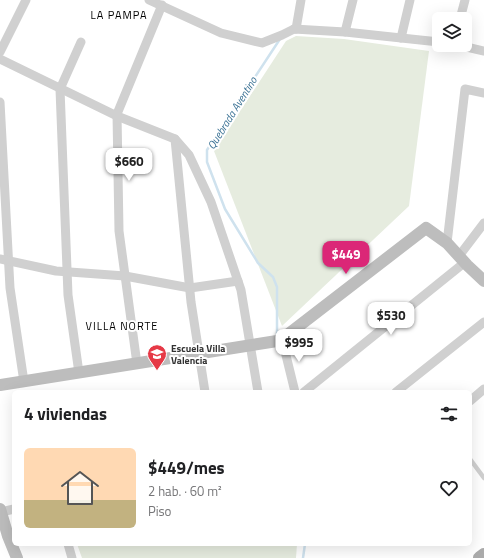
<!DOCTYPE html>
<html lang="es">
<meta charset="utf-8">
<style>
:root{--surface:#fff;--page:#f2f2f2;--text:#202124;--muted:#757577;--line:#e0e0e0;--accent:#db2777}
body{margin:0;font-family:"Titillium Web",sans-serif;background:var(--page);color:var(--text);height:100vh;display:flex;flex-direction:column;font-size:15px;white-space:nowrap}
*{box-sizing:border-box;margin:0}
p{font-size:13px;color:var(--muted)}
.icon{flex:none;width:22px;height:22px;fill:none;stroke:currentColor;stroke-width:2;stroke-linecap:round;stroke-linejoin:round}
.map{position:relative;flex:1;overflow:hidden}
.sheet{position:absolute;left:12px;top:390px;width:460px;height:156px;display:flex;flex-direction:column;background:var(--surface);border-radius:6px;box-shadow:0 4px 16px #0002}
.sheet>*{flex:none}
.controls{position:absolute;left:432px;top:12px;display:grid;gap:8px}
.controls a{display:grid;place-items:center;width:40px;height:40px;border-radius:6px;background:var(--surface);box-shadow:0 4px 16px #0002;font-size:20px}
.price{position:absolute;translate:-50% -34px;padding:0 9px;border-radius:8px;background:#fff;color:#222;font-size:13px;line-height:26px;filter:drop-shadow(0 1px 2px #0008)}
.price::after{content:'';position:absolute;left:50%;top:24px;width:12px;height:9px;margin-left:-6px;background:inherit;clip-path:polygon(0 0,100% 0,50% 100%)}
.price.on{background:var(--accent);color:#fff}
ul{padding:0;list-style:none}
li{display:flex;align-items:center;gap:12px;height:100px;padding:0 12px}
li+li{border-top:1px solid var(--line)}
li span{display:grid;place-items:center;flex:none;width:112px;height:80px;border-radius:6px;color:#555}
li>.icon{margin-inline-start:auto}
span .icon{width:48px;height:48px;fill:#fffc;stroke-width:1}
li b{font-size:17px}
h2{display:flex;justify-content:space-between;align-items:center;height:48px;padding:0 12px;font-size:17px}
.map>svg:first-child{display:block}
.green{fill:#e6ecdf}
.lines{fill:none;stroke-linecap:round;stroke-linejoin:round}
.stream{stroke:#cfe2ee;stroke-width:2.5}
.lane{stroke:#d0d0d0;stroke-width:4.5}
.street{stroke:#d0d0d0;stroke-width:9}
.secondary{stroke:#bdbdbd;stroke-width:12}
.primary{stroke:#ababab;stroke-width:14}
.labels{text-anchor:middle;stroke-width:4;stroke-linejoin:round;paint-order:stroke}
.poi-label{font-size:10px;font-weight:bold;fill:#333;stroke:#fff;text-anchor:start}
.neighbourhood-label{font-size:11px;letter-spacing:1px;fill:#000;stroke:#fff}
.water-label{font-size:11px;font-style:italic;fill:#3f7597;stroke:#fff}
</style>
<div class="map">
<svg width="484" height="558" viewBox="0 0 484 558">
<rect width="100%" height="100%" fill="#fff"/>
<!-- green -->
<g class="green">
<path d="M296,36l48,3 85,12 -20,155 -127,120 -68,-175 72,-110z"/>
<path d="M77,544h220l-1,14h-214z"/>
</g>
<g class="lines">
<!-- stream -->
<g class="stream">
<path d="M277,336v-49l-4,-10 -15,-14 -33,-54 -18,-47v-12l73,-111"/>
<path d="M303,558l2,-14"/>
</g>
<!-- lane -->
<path class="lane" d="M470,459l14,19"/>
<!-- street -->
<g class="street">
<path d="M149,0l72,33 41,10 20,-8 12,-6 51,3 94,10"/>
<path d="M460,19l5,-19"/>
<path d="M294,29h2l5,-29"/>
<path d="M345,32l8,-32"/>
<path d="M401,38l9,-38"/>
<path d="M458,45l26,6"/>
<path d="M0,52l26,-52"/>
<path d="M0,59l117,57 58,23 14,16 22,47 30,88 17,102"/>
<path d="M0,102l10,186 14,94"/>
<path d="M175,139l16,163 14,90"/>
<path d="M447,243l18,-154 19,4"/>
<path d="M459,256l25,-33"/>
<path d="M0,259l56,12 69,5 65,12 48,-7"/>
<path d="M282,339l13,53"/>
<path d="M137,364l-18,-133 -2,-117 45,-109"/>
<path d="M79,373l-11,-78 -8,-206 21,-47"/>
<path d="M304,392l160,-129"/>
<path d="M396,392l88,-70"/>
<path d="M470,401l14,-12"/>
<path d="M1,512l13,-3"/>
<path d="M68,544l4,14"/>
</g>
<!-- secondary -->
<g class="secondary">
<path d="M0,385l277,-44 5,-2 144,-111 21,15 20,22 17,16"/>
<path d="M0,509l8,27 9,22"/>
</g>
<!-- primary -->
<path class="primary" d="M480,558l4,-3"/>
</g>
<!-- icons -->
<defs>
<g id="university-pin" transform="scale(1)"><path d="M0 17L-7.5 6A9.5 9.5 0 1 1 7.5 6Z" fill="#e63946" stroke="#fff"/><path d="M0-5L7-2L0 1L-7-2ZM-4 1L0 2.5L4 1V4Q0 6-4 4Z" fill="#fff"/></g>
</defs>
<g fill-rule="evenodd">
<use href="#university-pin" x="157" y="354"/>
</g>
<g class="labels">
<!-- poi labels -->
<g class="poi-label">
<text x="171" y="352">Escuela Villa<tspan x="171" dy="12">Valencia</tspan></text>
</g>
<!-- neighbourhood labels -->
<g class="neighbourhood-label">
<text x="119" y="19">LA PAMPA</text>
<text x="122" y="330">VILLA NORTE</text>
</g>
<!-- water labels -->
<g class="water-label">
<text transform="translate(232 113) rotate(-58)" y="4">Quebrada Aventino</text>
</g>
</g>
</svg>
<div class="controls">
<a><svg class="icon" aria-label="layers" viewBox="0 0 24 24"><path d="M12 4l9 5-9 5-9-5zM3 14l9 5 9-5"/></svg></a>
</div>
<b class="price" style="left:129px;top:182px">$660</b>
<b class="price on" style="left:346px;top:275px">$449</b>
<b class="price" style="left:391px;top:336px">$530</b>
<b class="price" style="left:299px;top:363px">$995</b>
<section class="sheet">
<h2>4 viviendas<svg class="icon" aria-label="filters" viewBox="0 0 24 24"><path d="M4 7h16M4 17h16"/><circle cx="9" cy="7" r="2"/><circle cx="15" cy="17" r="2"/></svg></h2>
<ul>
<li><span style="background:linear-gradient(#ffd9b3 65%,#c2b280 0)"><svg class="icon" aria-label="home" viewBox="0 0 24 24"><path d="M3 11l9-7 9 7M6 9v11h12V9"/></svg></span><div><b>$449/mes</b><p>2 hab. · 60 m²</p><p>Piso</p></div><svg class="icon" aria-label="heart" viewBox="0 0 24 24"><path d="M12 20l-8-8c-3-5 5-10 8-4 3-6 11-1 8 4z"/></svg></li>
</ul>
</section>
</div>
